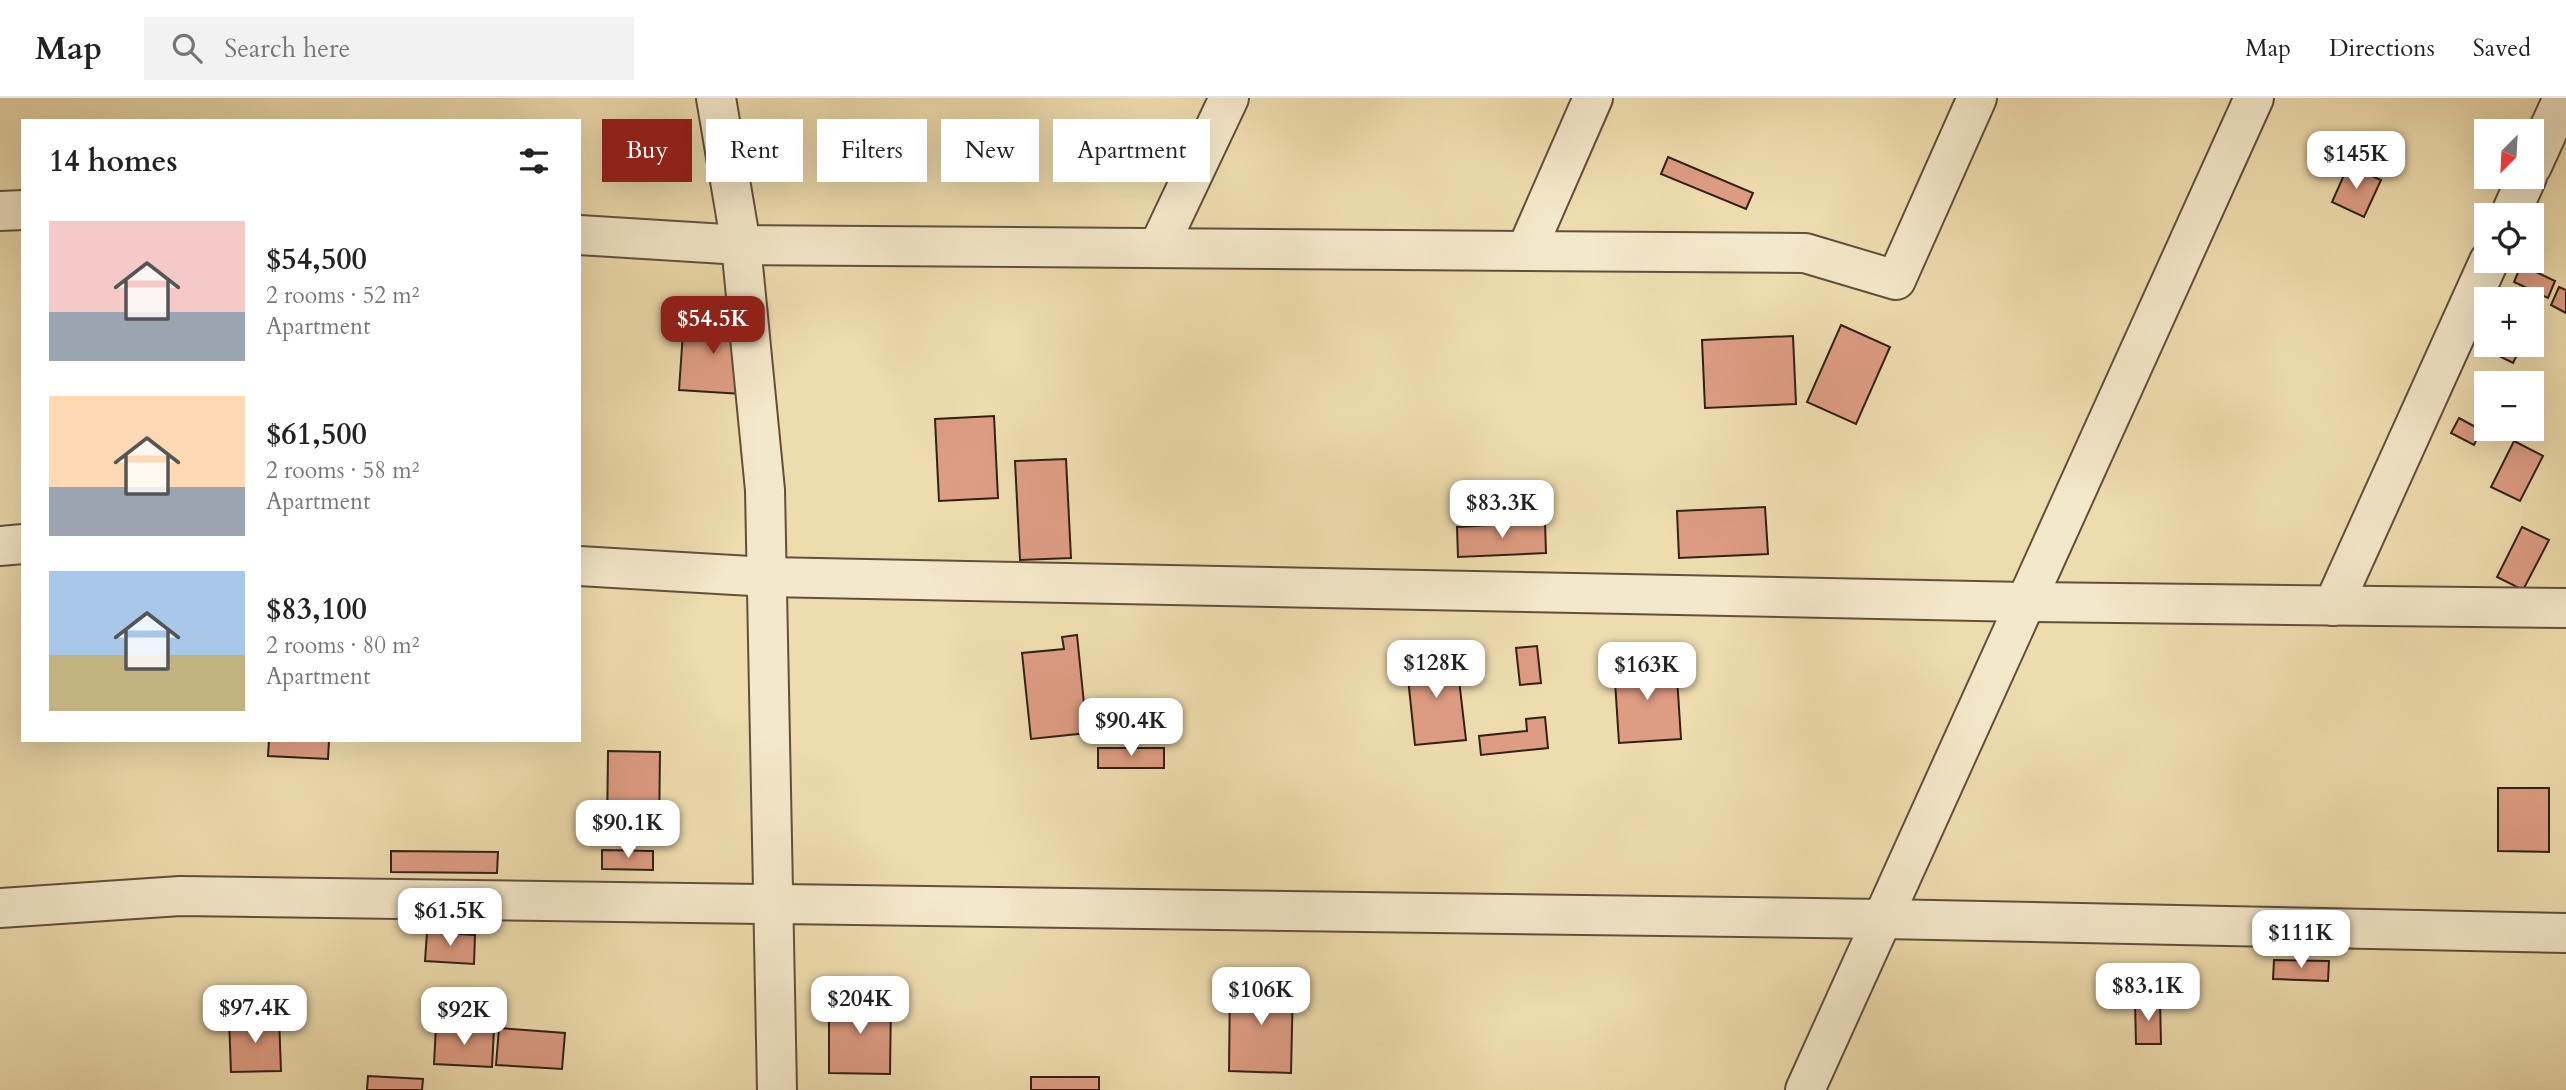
<!DOCTYPE html>
<meta charset="utf-8">
<style>
:root{--surface:#fff;--page:#f2f2f2;--text:#222;--muted:#767676;--line:#e0e0e0;--accent:#8f2418}
body{margin:0;font-family:Cardo,serif;background:var(--page);color:var(--text);height:100vh;display:flex;flex-direction:column;font-size:26px;white-space:nowrap}
*{box-sizing:border-box;margin:0}
p{font-size:23px;color:var(--muted)}
.icon{flex:none;width:38px;height:38px;fill:none;stroke:currentColor;stroke-width:2;stroke-linecap:round;stroke-linejoin:round}
.map{position:relative;flex:1;overflow:hidden}
.panel{position:absolute;left:21px;top:21px;width:560px;height:623px;display:flex;flex-direction:column;background:var(--surface);border-radius:0px;box-shadow:0 7px 28px #0002}
.panel>*{flex:none}
.banner{position:absolute;left:602px;top:21px;width:665px;height:63px;display:flex;gap:14px}
.needle{width:46px;rotate:204deg}
.tools{position:absolute;left:2474px;top:21px;display:grid;gap:14px}
.tools a{display:grid;place-items:center;width:70px;height:70px;border-radius:0px;background:var(--surface);box-shadow:0 7px 28px #0002;font-size:35px}
.price{position:absolute;translate:-50% -60px;padding:0 16px;border-radius:14px;background:#fff;color:#222;font-size:23px;line-height:46px;filter:drop-shadow(0 2px 4px #0008)}
.price::after{content:'';position:absolute;left:50%;top:42px;width:21px;height:16px;margin-left:-10px;background:inherit;clip-path:polygon(0 0,100% 0,50% 100%)}
.price.active{background:var(--accent);color:#fff}
ul{padding:0;list-style:none}
li{display:flex;align-items:center;gap:21px;height:175px;padding:0 28px}
li span{display:grid;place-items:center;flex:none;width:196px;height:140px;border-radius:0px;color:#555}
li>.icon{margin-inline-start:auto}
span .icon{width:84px;height:84px;fill:#fffc;stroke-width:1}
li b{font-size:30px}
h2{display:flex;justify-content:space-between;align-items:center;height:84px;padding:0 28px;font-size:30px}
.tag{padding:0 24px;border-radius:0px;background:var(--surface);box-shadow:0 7px 28px #0002;font-size:24px;line-height:63px}
.tag.active{background:var(--accent);color:#fff}
header{display:flex;align-items:center;gap:42px;box-sizing:border-box;height:98px;padding:0 35px;background:var(--surface);border-bottom:2px solid var(--line)}
header strong{font-size:33px}
nav{display:flex;gap:38px;margin-inline-start:auto;font-size:24px}
.search{width:490px;height:63px;background:var(--page);display:flex;align-items:center;gap:18px;box-sizing:border-box;padding:0 24px;border-radius:0px;color:var(--muted);font-size:26px}
.map>svg:first-child{display:block}
.building{fill:#de9c82;stroke:#312116;stroke-width:2}
.lines{fill:none;stroke-linecap:round;stroke-linejoin:round}
.minor-casing{stroke:#60503c;stroke-width:42}
.minor{stroke:#f4e8ca;stroke-width:38}
</style>
<header>
<strong>Map</strong>
<div class="search"><svg class="icon" aria-label="search" viewBox="0 0 24 24"><circle cx="10" cy="10" r="6"/><path d="M15 15l6 6"/></svg>Search here</div>
<nav><a>Map</a><a>Directions</a><a>Saved</a></nav>
</header>
<div class="map">
<svg width="2566" height="992" viewBox="0 0 2566 992">
<rect width="100%" height="100%" fill="#eedcae"/>
<filter id="stains"><feTurbulence type="fractalNoise" baseFrequency=".00286" numOctaves="4"/><feColorMatrix values="0 0 0 0 .2 0 0 0 0 .09 0 0 0 0 .02 0 0 0 .5 -.17"/></filter>
<radialGradient id="worn" r=".72"><stop offset=".6" stop-color="#630" stop-opacity="0"/><stop offset="1" stop-color="#630" stop-opacity=".3"/></radialGradient>
<!-- building -->
<g class="building">
<path d="M1668,59l85,36 -7,16 -85,-35z"/>
<path d="M2348,68l33,14 -17,37 -32,-15z"/>
<path d="M2521,167l34,16 -7,17 -34,-16z"/>
<path d="M2559,189l7,3v23l-15,-8z"/>
<path d="M684,220l62,4 -4,72 -63,-4z"/>
<path d="M1841,227l49,22 -34,77 -49,-22z"/>
<path d="M1793,238l3,68 -91,4 -3,-68z"/>
<path d="M2490,247h22l8,4 -7,14 -26,-13z"/>
<path d="M994,318l4,82 -59,3 -4,-82z"/>
<path d="M2459,320l22,12 -7,15 -23,-12z"/>
<path d="M2514,343l29,15 -23,45 -29,-14z"/>
<path d="M1066,361l5,99 -51,2 -5,-99z"/>
<path d="M1765,409l3,47 -89,4 -2,-47z"/>
<path d="M1545,424l1,31 -88,4 -1,-30z"/>
<path d="M2522,429l27,13 -26,50 -26,-13z"/>
<path d="M1077,537l10,98 -56,6 -9,-86 42,-4 -2,-12z"/>
<path d="M1537,548l4,37 -21,2 -4,-37z"/>
<path d="M1456,556l10,86 -51,5 -9,-86z"/>
<path d="M1676,564l5,77 -62,4 -5,-77z"/>
<path d="M1545,619l3,31 -67,7 -2,-19 48,-5 -1,-12z"/>
<path d="M269,642h60l-1,19 -60,-3z"/>
<rect x="1098" y="650" width="66" height="20"/>
<path d="M608,653l52,1 -1,82 -52,-1z"/>
<path d="M2498,690h51v64l-51,-1z"/>
<path d="M602,752l51,1v19l-51,-1z"/>
<path d="M391,753l107,1 -1,21 -106,-1z"/>
<path d="M427,834l48,3 -1,29 -49,-3z"/>
<path d="M2274,862l55,1 -1,20 -55,-2z"/>
<path d="M1230,883l63,1 -2,91 -62,-2z"/>
<path d="M829,901l62,1 -1,74 -61,-1z"/>
<path d="M2160,903l1,43h-25l-1,-42z"/>
<path d="M279,919l2,54 -50,1 -2,-53z"/>
<path d="M436,928l58,3 -2,38 -58,-3z"/>
<path d="M499,930l66,5 -3,36 -66,-4z"/>
<path d="M368,978l55,3 -1,11h-55z"/>
<rect x="1031" y="979" width="68" height="13"/>
</g>
<g class="lines">
<!-- minor casing -->
<g class="minor-casing">
<g id="minor">
<path d="M716,0l25,147 24,245 12,600"/>
<path d="M2532,68l31,-68"/>
<path d="M0,113l23,-1"/>
<path d="M2510,117l17,-38"/>
<path d="M579,137l162,10 1064,8 91,27 81,-182"/>
<path d="M1158,150l71,-150"/>
<path d="M1526,153l67,-153"/>
<path d="M0,448l23,-2"/>
<path d="M579,468l188,11 1259,25 540,6"/>
<path d="M2333,508l156,-345"/>
<path d="M0,810l180,-12 1703,23 683,14"/>
<path d="M1805,992l449,-992"/>
</g>
</g>
<!-- minor -->
<use href="#minor" class="minor"/>
</g>
<rect width="100%" height="100%" filter="url(#stains)"/>
<rect width="100%" height="100%" fill="url(#worn)"/>
</svg>
<div class="tools">
<a><svg class="needle" viewBox="-14 -14 28 28"><path d="M0-13l5 13h-10z" fill="#e53935"/><path d="M0 13l5-13h-10z" fill="#767676"/></svg></a>
<a><svg class="icon" aria-label="locate" viewBox="0 0 24 24"><circle cx="12" cy="12" r="6"/><path d="M12 2v4M12 18v4M2 12h4M18 12h4"/></svg></a>
<a>+</a>
<a>−</a>
</div>
<b class="price" style="left:2356px;top:93px">$145K</b>
<b class="price active" style="left:713px;top:258px">$54.5K</b>
<b class="price" style="left:1502px;top:442px">$83.3K</b>
<b class="price" style="left:1436px;top:602px">$128K</b>
<b class="price" style="left:1647px;top:604px">$163K</b>
<b class="price" style="left:1131px;top:660px">$90.4K</b>
<b class="price" style="left:628px;top:762px">$90.1K</b>
<b class="price" style="left:450px;top:850px">$61.5K</b>
<b class="price" style="left:2301px;top:872px">$111K</b>
<b class="price" style="left:2148px;top:925px">$83.1K</b>
<b class="price" style="left:1261px;top:929px">$106K</b>
<b class="price" style="left:860px;top:938px">$204K</b>
<b class="price" style="left:255px;top:947px">$97.4K</b>
<b class="price" style="left:464px;top:949px">$92K</b>
<div class="banner">
<a class="tag active">Buy</a>
<a class="tag">Rent</a>
<a class="tag">Filters</a>
<a class="tag">New</a>
<a class="tag">Apartment</a>
</div>
<section class="panel">
<h2>14 homes<svg class="icon" aria-label="filters" viewBox="0 0 24 24"><path d="M4 7h16M4 17h16"/><circle cx="9" cy="7" r="2"/><circle cx="15" cy="17" r="2"/></svg></h2>
<ul>
<li><span style="background:linear-gradient(#f6c9c9 65%,#9aa5b1 0)"><svg class="icon" aria-label="home" viewBox="0 0 24 24"><path d="M3 11l9-7 9 7M6 9v11h12V9"/></svg></span><div><b>$54,500</b><p>2 rooms · 52 m²</p><p>Apartment</p></div></li>
<li><span style="background:linear-gradient(#ffd9b3 65%,#9aa5b1 0)"><svg class="icon" aria-label="home" viewBox="0 0 24 24"><path d="M3 11l9-7 9 7M6 9v11h12V9"/></svg></span><div><b>$61,500</b><p>2 rooms · 58 m²</p><p>Apartment</p></div></li>
<li><span style="background:linear-gradient(#a9c7e8 60%,#c2b280 0)"><svg class="icon" aria-label="home" viewBox="0 0 24 24"><path d="M3 11l9-7 9 7M6 9v11h12V9"/></svg></span><div><b>$83,100</b><p>2 rooms · 80 m²</p><p>Apartment</p></div></li>
</ul>
</section>
</div>
